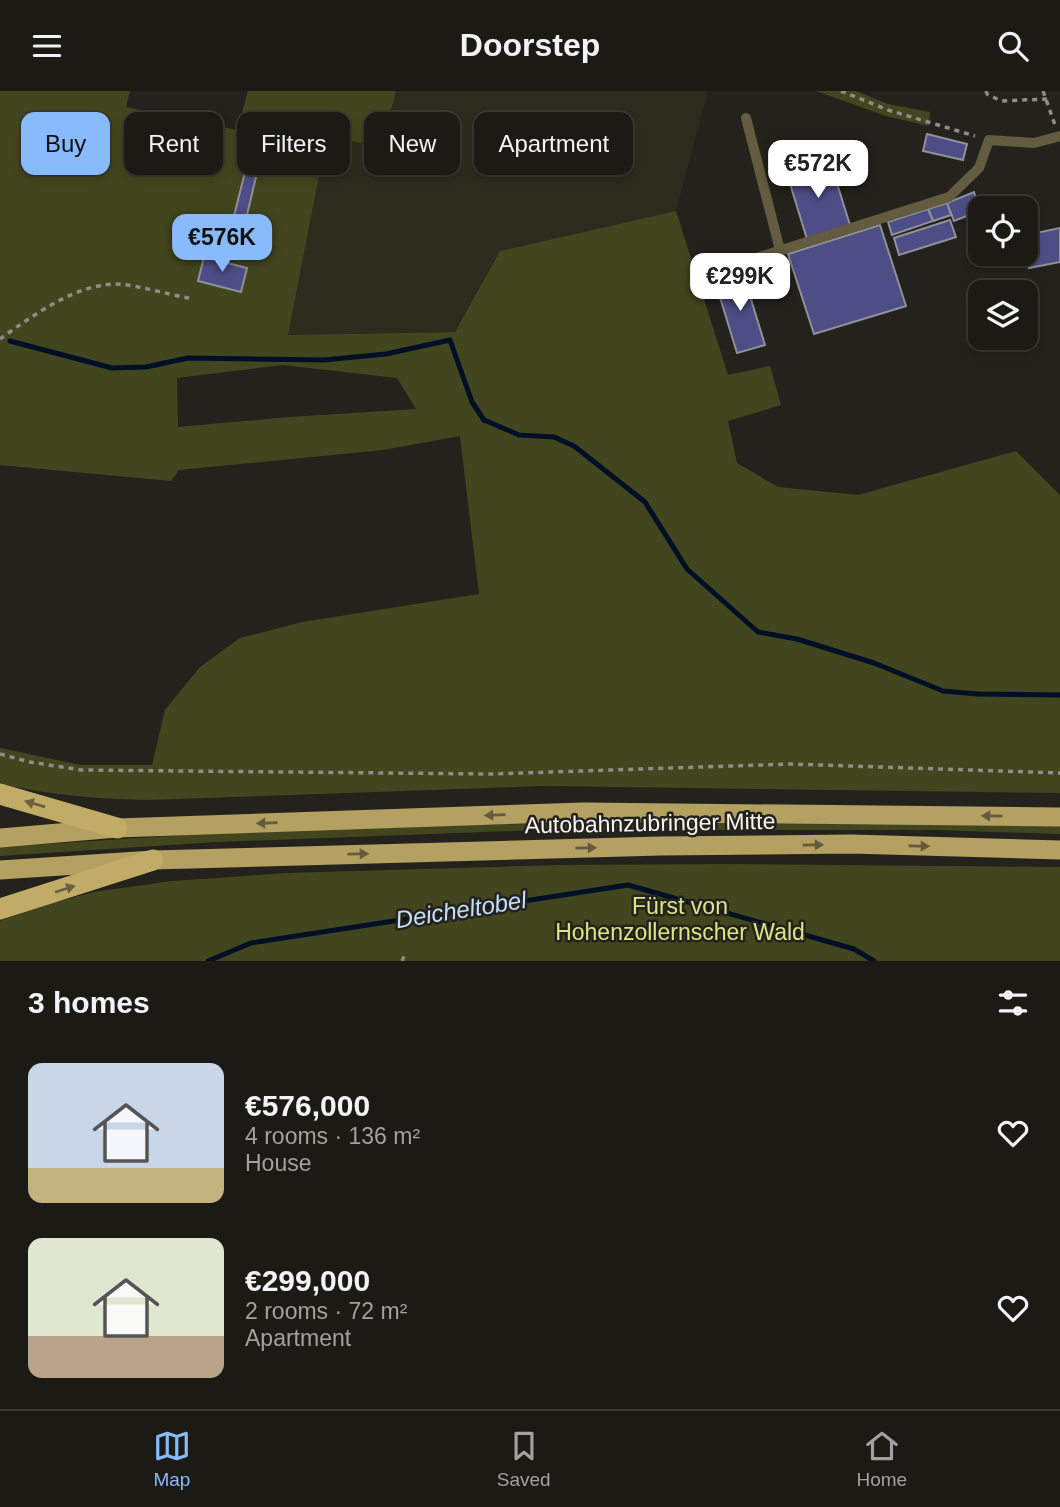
<!DOCTYPE html>
<meta charset="utf-8">
<style>
:root{--surface:#1b1a15;--page:#24231e;--text:#f1f3f6;--muted:#a0a1a0;--line:#393834;--accent:#89bafc}
body{margin:0;font-family:Arial,sans-serif;background:var(--page);color:var(--text);height:100vh;display:flex;flex-direction:column;font-size:26px;white-space:nowrap}
*{box-sizing:border-box;margin:0}
p{font-size:23px;color:var(--muted)}
.icon{flex:none;width:38px;height:38px;fill:none;stroke:currentColor;stroke-width:2;stroke-linecap:round;stroke-linejoin:round}
.map{position:relative;height:870px;overflow:hidden}
.sheet{display:flex;flex-direction:column;background:var(--surface);flex:1}
.sheet>*{flex:none}
.hud{position:absolute;left:21px;top:21px;width:700px;height:63px;display:flex;gap:14px}
.buttons{position:absolute;left:968px;top:105px;display:grid;gap:14px}
.buttons a{display:grid;place-items:center;width:70px;height:70px;border-radius:14px;background:var(--surface);box-shadow:0 4px 10px #0003,0 0 0 2px var(--line);font-size:35px}
.price{position:absolute;translate:-50% -60px;padding:0 16px;border-radius:14px;background:#fff;color:#222;font-size:23px;line-height:46px;filter:drop-shadow(0 2px 4px #0008)}
.price::after{content:'';position:absolute;left:50%;top:42px;width:21px;height:16px;margin-left:-10px;background:inherit;clip-path:polygon(0 0,100% 0,50% 100%)}
.price.selected{background:var(--accent);color:#111}
ul{padding:0;list-style:none}
li{display:flex;align-items:center;gap:21px;height:175px;padding:0 28px}
li span{display:grid;place-items:center;flex:none;width:196px;height:140px;border-radius:14px;color:#555}
li>.icon{margin-inline-start:auto}
span .icon{width:84px;height:84px;fill:#fffc;stroke-width:1}
li b{font-size:30px}
h2{display:flex;justify-content:space-between;align-items:center;height:84px;padding:0 28px;font-size:30px}
.tag{padding:0 24px;border-radius:14px;background:var(--surface);box-shadow:0 4px 10px #0003,0 0 0 2px var(--line);font-size:24px;line-height:63px}
.tag.selected{background:var(--accent);color:#111}
header{display:flex;justify-content:space-between;align-items:center;height:91px;padding:0 28px;background:var(--surface);font-size:32px;font-weight:600}
.tabs{display:flex;justify-content:space-around;align-items:center;height:98px;border-top:2px solid var(--line);background:var(--surface);font-size:19px;color:var(--muted)}
.tabs a{display:grid;justify-items:center;gap:4px}
.tabs .selected{color:var(--accent)}
.map>svg:first-child{display:block}
.built{fill:#2d2a1e}
.green{fill:#42461e;fill-rule:evenodd}
.lines{fill:none;stroke-linecap:round;stroke-linejoin:round}
.stream{stroke:#000f26;stroke-width:5}
.building{fill:#4e4e87;stroke:#8f9098;stroke-width:2}
.path{stroke:#8d8c87;stroke-width:3.5;stroke-dasharray:5 5;stroke-linecap:butt}
.service{stroke:#645c41;stroke-width:10}
.trunk{stroke:#b4a162;stroke-width:19}
.motorway{stroke:#c1ac67;stroke-width:21}
.oneway{fill:#6b603e}
.oneway2{fill:#655b3c}
.labels{text-anchor:middle;stroke-width:5;stroke-linejoin:round;paint-order:stroke}
.street-label{font-size:23px;fill:#f5f4f0;stroke:#24221c}
.park-label{font-size:23px;fill:#dae684;stroke:#24221c}
.water-label{font-size:24px;font-style:italic;fill:#c4dffb;stroke:#24221c}
</style>
<header><svg class="icon" aria-label="menu" viewBox="0 0 24 24"><path d="M4 6h16M4 12h16M4 18h16"/></svg>Doorstep<svg class="icon" aria-label="search" viewBox="0 0 24 24"><circle cx="10" cy="10" r="6"/><path d="M15 15l6 6"/></svg></header>
<div class="map">
<svg width="1060" height="870" viewBox="0 0 1060 870">
<rect width="100%" height="100%" fill="#24221c"/>
<!-- built -->
<path class="built" d="M396,0h312l-32,120 -176,40 -45,81 -167,3 39,-201 54,14z"/>
<!-- green -->
<g class="green">
<path d="M0,0h130l-4,16 111,23 11,-39h148l-15,57 -54,-13 -39,200 167,-3 45,-81 176,-40 52,164 42,-9 11,39 -53,16 9,42 41,24 80,8 158,-44 44,44v298l-517,-7 -393,14c-50,-1 -100,-5 -150,-16v-36l81,17h71l13,-55 35,-43 40,-29 62,-16 177,-28 -19,-158 -77,14 -204,20 -8,11 -171,-16zM283,274l114,13 19,31 -127,8 -111,10 -1,-49z"/>
<path d="M816,0h40l32,13 42,8 -1,14 -43,-10z"/>
<path d="M713,730l347,5v8l-124,-4h-396l-323,12 -217,14v-9l216,-14 174,-7z"/>
<path d="M723,773l337,3v94h-1060v-40l52,-18 42,-11 78,-11 115,-8 273,-8z"/>
</g>
<g class="lines">
<!-- stream -->
<g class="stream">
<path d="M10,250l102,27 34,-1 42,-9 136,2 62,-6 64,-14 22,62 12,18 35,15 35,2 20,9 71,56 42,67 71,63 39,7 77,24 69,28 35,3 82,1"/>
<path d="M208,870l43,-18 377,-58 226,64 20,12"/>
</g>
</g>
<!-- building -->
<g class="building">
<path d="M259,25l11,2 -24,101 -12,-3z"/>
<path d="M927,43l40,10 -4,16 -40,-9z"/>
<path d="M830,70l20,64 -43,14 -20,-65z"/>
<path d="M974,101l6,19 -26,10 -7,-18z"/>
<path d="M947,112l4,12 -18,6 -5,-12z"/>
<path d="M928,118l5,12 -41,14 -4,-13z"/>
<path d="M950,129l6,17 -57,18 -5,-17z"/>
<path d="M880,134l26,81 -92,28 -26,-80z"/>
<path d="M1060,137v34l-31,6 -3,-33z"/>
<path d="M204,166l43,11 -6,24 -43,-11z"/>
<path d="M743,182l22,72 -28,8 -22,-72z"/>
</g>
<g class="lines">
<!-- path -->
<g class="path">
<path d="M841,0l47,19 87,26"/>
<path d="M986,0l1,3 14,7 46,-2"/>
<path d="M1043,0l12,34"/>
<path d="M0,248c32,-23 77,-56 118,-55 23,2 48,10 71,14"/>
<path d="M0,663l30,8 51,8 410,4 299,-10 270,9"/>
<path d="M402,870l3,-7"/>
</g>
<!-- service -->
<g class="service">
<path d="M746,27l34,132"/>
<path d="M731,175l218,-69 30,-29 10,-28 45,3 26,-7"/>
</g>
<!-- trunk -->
<g class="trunk">
<path d="M0,747l117,-10 467,-16 476,5"/>
<path d="M0,779l153,-10 507,-14 191,-2 209,6"/>
</g>
<!-- motorway -->
<g class="motorway">
<path d="M0,703l117,34"/>
<path d="M0,818l153,-49"/>
</g>
</g>
<!-- one-way arrows -->
<defs><path id="oneway-solid" d="M-6-.8H1V-3.2L6.5 0L1 3.2V.8H-6Z" transform="scale(1.75)"/></defs>
<g class="oneway">
<use href="#oneway-solid" transform="translate(35 713) rotate(-164)"/>
<use href="#oneway-solid" transform="translate(65 798) rotate(-18)"/>
</g>
<g class="oneway2">
<use href="#oneway-solid" transform="translate(495 724) rotate(178)"/>
<use href="#oneway-solid" transform="translate(992 725) rotate(-179)"/>
<use href="#oneway-solid" transform="translate(267 732) rotate(178)"/>
<use href="#oneway-solid" transform="translate(813 754) rotate(-1)"/>
<use href="#oneway-solid" transform="translate(919 755) rotate(1)"/>
<use href="#oneway-solid" transform="translate(586 757) rotate(-1)"/>
<use href="#oneway-solid" transform="translate(358 763) rotate(-1)"/>
</g>
<g class="labels">
<!-- street labels -->
<g class="street-label">
<text transform="translate(650 732) rotate(-1)" y="8">Autobahnzubringer Mitte</text>
</g>
<!-- park labels -->
<g class="park-label">
<text x="680" y="823">Fürst von<tspan x="680" dy="26">Hohenzollernscher Wald</tspan></text>
</g>
<!-- water labels -->
<g class="water-label">
<text transform="translate(461 819) rotate(-9)" y="8">Deicheltobel</text>
</g>
</g>
</svg>
<div class="buttons">
<a><svg class="icon" aria-label="locate" viewBox="0 0 24 24"><circle cx="12" cy="12" r="6"/><path d="M12 2v4M12 18v4M2 12h4M18 12h4"/></svg></a>
<a><svg class="icon" aria-label="layers" viewBox="0 0 24 24"><path d="M12 4l9 5-9 5-9-5zM3 14l9 5 9-5"/></svg></a>
</div>
<b class="price" style="left:818px;top:109px">€572K</b>
<b class="price selected" style="left:222px;top:183px">€576K</b>
<b class="price" style="left:740px;top:222px">€299K</b>
<div class="hud">
<a class="tag selected">Buy</a>
<a class="tag">Rent</a>
<a class="tag">Filters</a>
<a class="tag">New</a>
<a class="tag">Apartment</a>
</div>
</div>
<section class="sheet">
<h2>3 homes<svg class="icon" aria-label="filters" viewBox="0 0 24 24"><path d="M4 7h16M4 17h16"/><circle cx="9" cy="7" r="2"/><circle cx="15" cy="17" r="2"/></svg></h2>
<ul>
<li><span style="background:linear-gradient(#c9d6e8 75%,#c2b280 0)"><svg class="icon" aria-label="home" viewBox="0 0 24 24"><path d="M3 11l9-7 9 7M6 9v11h12V9"/></svg></span><div><b>€576,000</b><p>4 rooms · 136 m²</p><p>House</p></div><svg class="icon" aria-label="heart" viewBox="0 0 24 24"><path d="M12 20l-8-8c-3-5 5-10 8-4 3-6 11-1 8 4z"/></svg></li>
<li><span style="background:linear-gradient(#dfe7d0 70%,#b9a48a 0)"><svg class="icon" aria-label="home" viewBox="0 0 24 24"><path d="M3 11l9-7 9 7M6 9v11h12V9"/></svg></span><div><b>€299,000</b><p>2 rooms · 72 m²</p><p>Apartment</p></div><svg class="icon" aria-label="heart" viewBox="0 0 24 24"><path d="M12 20l-8-8c-3-5 5-10 8-4 3-6 11-1 8 4z"/></svg></li>
</ul>
</section>
<nav class="tabs">
<a class="selected"><svg class="icon" aria-label="map" viewBox="0 0 24 24"><path d="M3 6l6-2 6 2 6-2v14l-6 2-6-2-6 2zM9 4v14M15 6v14"/></svg>Map</a>
<a><svg class="icon" aria-label="saved" viewBox="0 0 24 24"><path d="M7 4h10v16l-5-4-5 4z"/></svg>Saved</a>
<a><svg class="icon" aria-label="home" viewBox="0 0 24 24"><path d="M3 11l9-7 9 7M6 9v11h12V9"/></svg>Home</a>
</nav>
